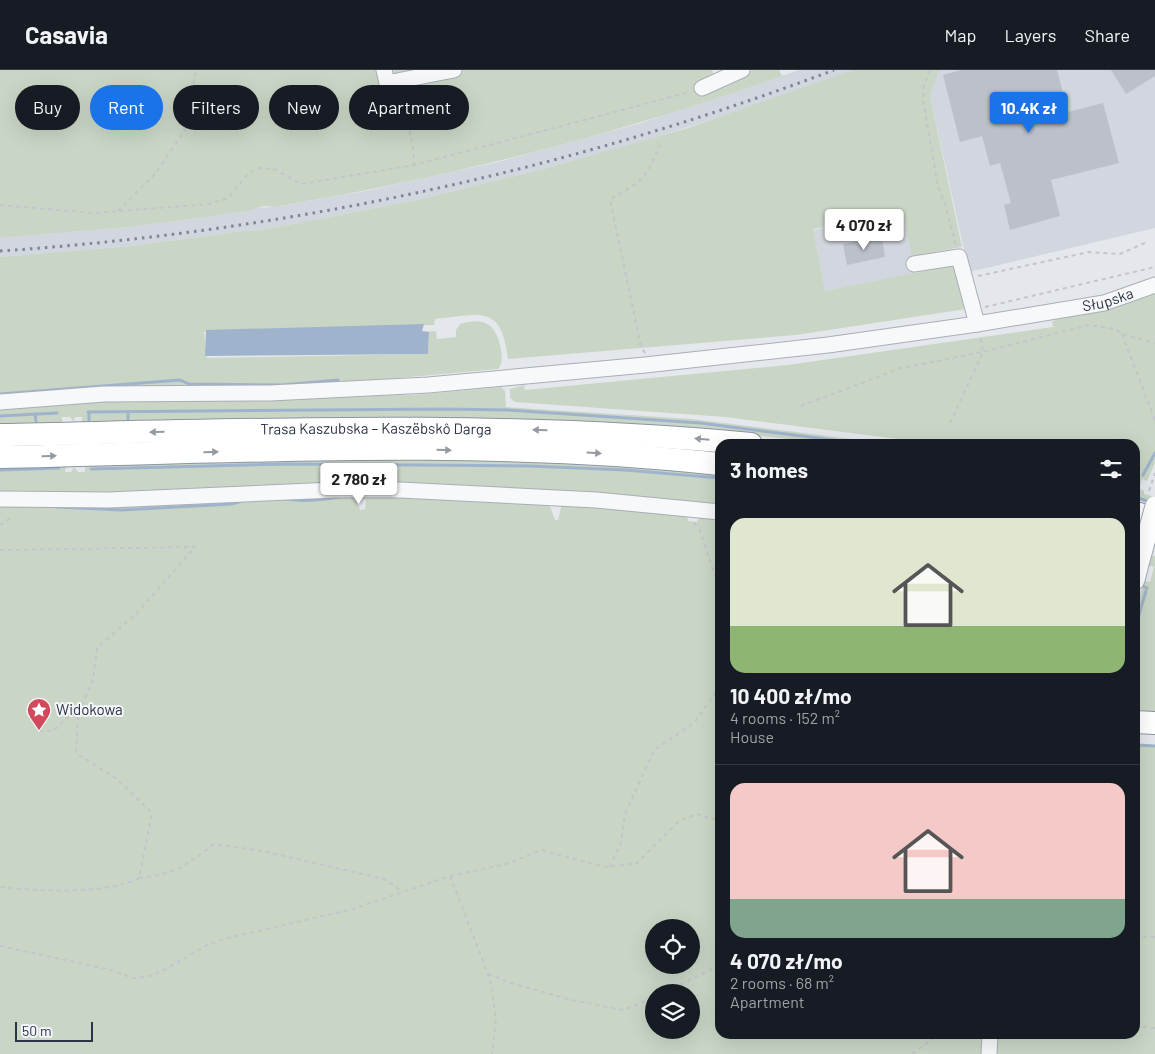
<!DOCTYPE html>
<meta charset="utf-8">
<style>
:root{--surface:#171b24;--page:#20242c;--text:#f1f3f6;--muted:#9ea1a6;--line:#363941;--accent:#1a73e8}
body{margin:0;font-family:Barlow,sans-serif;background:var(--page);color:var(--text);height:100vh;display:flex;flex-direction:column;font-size:19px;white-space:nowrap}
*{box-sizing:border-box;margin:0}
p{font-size:16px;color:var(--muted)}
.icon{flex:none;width:28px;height:28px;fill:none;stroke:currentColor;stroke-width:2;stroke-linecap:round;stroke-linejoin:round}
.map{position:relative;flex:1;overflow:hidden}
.side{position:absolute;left:715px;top:369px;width:425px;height:600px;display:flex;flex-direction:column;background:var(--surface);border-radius:15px;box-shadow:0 5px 20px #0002}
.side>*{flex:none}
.top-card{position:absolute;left:15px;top:15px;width:475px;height:45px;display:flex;gap:10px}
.controls{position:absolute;left:645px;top:849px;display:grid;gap:10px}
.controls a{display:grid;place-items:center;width:55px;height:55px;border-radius:50%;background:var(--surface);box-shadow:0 5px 20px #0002;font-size:25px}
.scale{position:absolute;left:15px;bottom:12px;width:78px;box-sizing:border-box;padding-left:5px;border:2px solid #2b3445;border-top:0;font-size:14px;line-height:18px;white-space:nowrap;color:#2b3445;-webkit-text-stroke:4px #f4f6f9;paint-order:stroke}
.price{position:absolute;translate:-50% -42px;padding:0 11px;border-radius:5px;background:#fff;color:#222;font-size:16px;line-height:32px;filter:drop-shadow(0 1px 2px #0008)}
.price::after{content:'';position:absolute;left:50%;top:30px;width:15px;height:11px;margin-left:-8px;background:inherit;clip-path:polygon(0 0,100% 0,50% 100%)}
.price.on{background:var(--accent);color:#fff}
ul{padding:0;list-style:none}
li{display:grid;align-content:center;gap:10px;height:265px;padding:0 15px}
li+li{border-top:1px solid var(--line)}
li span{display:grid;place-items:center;height:155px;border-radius:15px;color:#555}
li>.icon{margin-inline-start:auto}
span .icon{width:90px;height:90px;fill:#fffc;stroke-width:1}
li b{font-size:21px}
h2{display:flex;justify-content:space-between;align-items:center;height:60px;padding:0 15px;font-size:21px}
.chip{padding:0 18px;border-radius:22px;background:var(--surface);box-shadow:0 5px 20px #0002;font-size:18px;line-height:45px}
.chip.on{background:var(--accent);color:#fff}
header{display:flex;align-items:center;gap:30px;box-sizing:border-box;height:70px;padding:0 25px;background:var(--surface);border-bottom:1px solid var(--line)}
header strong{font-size:24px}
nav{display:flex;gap:28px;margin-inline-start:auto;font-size:18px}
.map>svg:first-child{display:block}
.built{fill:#d2d6de}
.green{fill:#c9d6c5;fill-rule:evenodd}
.water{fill:#9fb4cc}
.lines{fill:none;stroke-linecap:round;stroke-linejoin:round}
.stream{stroke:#9fb4cc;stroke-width:3}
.building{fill:#bbc0ca}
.minor-casing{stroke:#a9aeb7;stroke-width:17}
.major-casing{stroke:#a3abb8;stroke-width:21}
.highway-casing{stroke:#8b94a3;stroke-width:24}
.path{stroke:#c2c5cb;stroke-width:2;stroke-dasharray:4 4;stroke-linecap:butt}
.minor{stroke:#f7f8fa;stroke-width:15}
.major{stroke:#fff;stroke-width:19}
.highway{stroke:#fff;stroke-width:22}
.rail{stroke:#7d8696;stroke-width:3;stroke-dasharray:2.5 5;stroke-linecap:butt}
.major-bridge-casing{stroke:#a3abb8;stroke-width:21;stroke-linecap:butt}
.major-bridge{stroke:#fff;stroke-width:19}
.oneway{fill:#959aa2}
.labels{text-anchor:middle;stroke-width:4;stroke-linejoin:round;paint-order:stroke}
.street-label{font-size:15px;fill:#2b3445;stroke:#f4f6f9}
.poi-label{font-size:15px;fill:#2b3445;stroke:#f4f6f9;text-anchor:start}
</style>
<header>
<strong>Casavia</strong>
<nav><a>Map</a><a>Layers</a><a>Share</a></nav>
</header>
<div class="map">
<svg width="1155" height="984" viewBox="0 0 1155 984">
<rect width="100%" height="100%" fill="#e4e7ec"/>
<!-- built -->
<g class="built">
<path d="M799,0h54l-76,29 -133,42 -100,28 -127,31 -160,31 -6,-1 -119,16 -132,11v-19l130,-11 113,-15 10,-4 22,-1 91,-16 136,-30 136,-37z"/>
<path d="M939,0h216v158l-186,44 -39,-176z"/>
<path d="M904,144l12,60 -91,17 -12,-61z"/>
</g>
<!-- green -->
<g class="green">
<path d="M0,0h712l5,18 35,-18h27l3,6c-165,59 -335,102 -508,131l-10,-1 -21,6 -113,15 -130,11z"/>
<path d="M853,0h86l-9,26 32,151 -50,9 -9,-42 -90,15 12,62 130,-26 11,44 -170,26 -288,24c-7,-56 -27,-44 -73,-40l-1,6 -230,7 3,26 221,-4 1,-22h-7l14,-1 1,8 19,-2v-7l4,-6c25,-8 37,1 41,26 1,7 2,13 -3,19l-212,19 -286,10v-141l132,-11 119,-16 6,1 160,-31 127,-31 144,-41z"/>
<path d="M1155,222v171l-8,18 -5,-2 -3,10 5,2v3l11,3v8l-20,-6v-55h-197l-213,-27 -210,-15 -5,-4v-9l14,-4 1,5 263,-25 265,-38 -1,-5 7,-4 52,-10z"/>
<path d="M501,317l4,4 1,16 186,12 199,25h-58l-142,-16 -183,-10 -444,5 18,-1v-5h-6l-3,4 -3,-4h-8v7l-62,2v-21l69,-5 345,-5z"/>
<path d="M398,389l194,5 128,11v33l-90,-10 -630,-3v-28l84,-1 -18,1 -1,5h6l3,-5 4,5h7v-7z"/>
<path d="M366,426l182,5 7,19h3l4,-16 125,11 1,6 9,1 2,-6 21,2v516h415v-291l20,2v309h-1155v-552l356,-5 4,13 5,-1zM654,858h37v37h-37zM654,922h37v38h-37z"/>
<path d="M1135,481l20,5v160l-20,-2v-102l9,-31 6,1 4,-15 -6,-2z"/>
</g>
<!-- water -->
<path class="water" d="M424,254l-2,7 7,1 -1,22 -223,2 1,-26z"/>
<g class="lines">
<!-- stream -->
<g class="stream">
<path d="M0,324l180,-14 9,4 93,1 56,-5"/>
<path d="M88,342l357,-3 63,1 192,13 165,21"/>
<path d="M89,342v8"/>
<path d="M128,342v7"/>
<path d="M35,344l1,7"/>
<path d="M0,346l57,-3"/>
<path d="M91,399l196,-5 243,2 95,4 95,8"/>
<path d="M0,400l59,-2"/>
<path d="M1143,405l12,-22"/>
<path d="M1135,427l15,5"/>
<path d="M286,429c17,3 36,1 53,-2"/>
<path d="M57,437l65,3 110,-6 10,-3"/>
<path d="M711,447l9,4"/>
<path d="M1141,515l6,3"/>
<path d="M1135,558l11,-37"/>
<path d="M1135,675l20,1"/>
</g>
</g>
<!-- building -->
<g class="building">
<path d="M961,0h96l11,42 35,-9 16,60 -68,17 9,36 -50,14 -6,-25 7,-2 -11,-40 -10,3 -8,-30 -22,6 -17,-67z"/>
<path d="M1111,0h44v6l-29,18z"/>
<path d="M882,167l3,20 -38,8 -4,-21z"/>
</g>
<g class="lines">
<!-- minor casing -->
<g class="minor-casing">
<g id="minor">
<path d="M384,0l3,13 67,-13"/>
<path d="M702,18l40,-18"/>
<path d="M914,194l45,-7 18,67"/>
<path id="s1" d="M0,332l104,-8 166,-1 158,-8 217,-20 183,-20 149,-21 127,-21 51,-18"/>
<path d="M0,429l109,1 225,-10h66l196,10 124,12"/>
<path d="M989,984l1,-20"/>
</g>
</g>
<!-- major casing -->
<g class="major-casing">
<path id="major" d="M1135,510l4,-16"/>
</g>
<!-- highway casing -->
<g class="highway-casing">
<g id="highway">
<path id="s2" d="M0,365c251,-5 501,-15 751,9"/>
<path d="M0,387c238,-5 484,-19 720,7"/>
<path d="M1135,443l20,5"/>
<path d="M1135,652l20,1"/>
</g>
</g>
<!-- path -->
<g class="path">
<path d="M930,0l-6,15 -1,15 15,87 7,17 11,41"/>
<path d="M394,24c12,23 20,45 20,71"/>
<path d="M0,135l94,8 115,-9 19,-6 20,-24 11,-6 15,1 27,15 113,-19 276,-73"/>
<path d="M118,141l37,-37 30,-44 11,-60"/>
<path d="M978,206l111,-24 31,2 27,-12"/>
<path d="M985,237l170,-40"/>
<path d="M1122,264l33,86"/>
<path d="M645,283l-4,-6 -31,-148c31,-16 37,-22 50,-54"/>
<path d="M801,336l100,-38 82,-16 106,-27 26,4 7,5 33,9"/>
<path d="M950,353l33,-71 -3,-16"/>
<path d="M1149,421l6,-18"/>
<path d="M694,453l6,7 20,61"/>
<path d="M0,455l11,-7"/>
<path d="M0,480l195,-3 -57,65 -41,36 -4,32 -15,34 -2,39 41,26 35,34 -13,65c-32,17 -102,13 -139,9"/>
<path d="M39,661h14l28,-26"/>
<path d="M610,797l11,-25 4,-28 29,-64 40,-27 26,-36"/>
<path d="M450,806l40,103 6,40 -4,35"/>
<path d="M139,808c36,-4 47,-12 75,-34l48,7 122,28 19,13"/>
<path d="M1135,866l20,1"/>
<path d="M0,876l107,23 26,9 14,-1 17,-7 43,-25 21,-7 125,-29 97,-33 56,-12 35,-14 64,17 32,-4 42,-42 18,-7 23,7"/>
<path d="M488,904l26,10 58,16 51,10 31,-12"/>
<path d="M666,922l54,-27"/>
<path d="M1135,956l20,2"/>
<path d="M912,984l27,-20"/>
</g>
<!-- minor -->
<use href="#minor" class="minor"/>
<!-- major -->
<use href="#major" class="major"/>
<!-- highway -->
<use href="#highway" class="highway"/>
<!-- rail -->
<path class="rail" d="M0,181c285,-19 567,-80 834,-181"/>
<!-- major-bridge casing -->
<g class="major-bridge-casing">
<path id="major-bridge" d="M1139,494l16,-58"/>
</g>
<!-- major-bridge -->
<use href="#major-bridge" class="major-bridge"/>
</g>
<!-- one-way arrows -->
<defs><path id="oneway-solid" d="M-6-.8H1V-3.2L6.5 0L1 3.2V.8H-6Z" transform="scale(1.25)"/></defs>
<g class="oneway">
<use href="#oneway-solid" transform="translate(540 360) rotate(-179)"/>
<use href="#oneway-solid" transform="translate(157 362) rotate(179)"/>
<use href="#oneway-solid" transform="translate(702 369) rotate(-175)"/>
<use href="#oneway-solid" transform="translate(444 380) rotate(1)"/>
<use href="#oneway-solid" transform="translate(211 382) rotate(-1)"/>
<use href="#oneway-solid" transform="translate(594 383) rotate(4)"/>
<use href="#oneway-solid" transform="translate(49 386) rotate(-1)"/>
</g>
<!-- icons -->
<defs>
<g id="sight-pin" transform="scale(1.25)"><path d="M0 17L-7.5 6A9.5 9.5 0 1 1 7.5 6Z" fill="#d1495b" stroke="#f4f6f9"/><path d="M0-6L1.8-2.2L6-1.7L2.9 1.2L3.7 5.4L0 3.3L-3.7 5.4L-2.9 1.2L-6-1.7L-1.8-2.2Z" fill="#fff"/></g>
</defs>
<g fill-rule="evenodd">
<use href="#sight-pin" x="39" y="640"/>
</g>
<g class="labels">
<!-- street labels -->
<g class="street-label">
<text dy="5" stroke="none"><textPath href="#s1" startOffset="1114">Słupska</textPath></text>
<text dy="5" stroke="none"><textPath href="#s2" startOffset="376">Trasa Kaszubska – Kaszëbskô Darga</textPath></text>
</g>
<!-- poi labels -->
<g class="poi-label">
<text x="56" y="645">Widokowa</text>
</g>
</g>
</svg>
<div class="controls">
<a><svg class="icon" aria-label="locate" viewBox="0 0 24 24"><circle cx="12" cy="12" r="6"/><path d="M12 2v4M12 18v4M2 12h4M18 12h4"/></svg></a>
<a><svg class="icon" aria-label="layers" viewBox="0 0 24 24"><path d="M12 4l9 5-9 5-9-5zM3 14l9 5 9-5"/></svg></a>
</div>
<div class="scale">50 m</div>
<b class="price on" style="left:1029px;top:64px">10.4K zł</b>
<b class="price" style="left:864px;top:181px">4 070 zł</b>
<b class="price" style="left:359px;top:435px">2 780 zł</b>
<div class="top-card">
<a class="chip">Buy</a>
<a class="chip on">Rent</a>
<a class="chip">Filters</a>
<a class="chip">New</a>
<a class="chip">Apartment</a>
</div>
<section class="side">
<h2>3 homes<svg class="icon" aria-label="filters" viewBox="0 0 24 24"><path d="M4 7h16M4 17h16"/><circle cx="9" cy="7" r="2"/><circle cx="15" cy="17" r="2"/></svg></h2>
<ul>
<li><span style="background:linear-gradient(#dfe7d0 70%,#8fb573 0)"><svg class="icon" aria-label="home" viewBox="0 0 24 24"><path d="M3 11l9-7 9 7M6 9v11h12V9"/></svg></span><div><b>10 400 zł/mo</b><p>4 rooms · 152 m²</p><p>House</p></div></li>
<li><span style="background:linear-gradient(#f6c9c9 75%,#7fa58c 0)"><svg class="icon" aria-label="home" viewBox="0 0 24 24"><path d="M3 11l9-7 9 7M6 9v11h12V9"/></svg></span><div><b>4 070 zł/mo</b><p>2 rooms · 68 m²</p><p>Apartment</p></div></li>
</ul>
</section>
</div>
